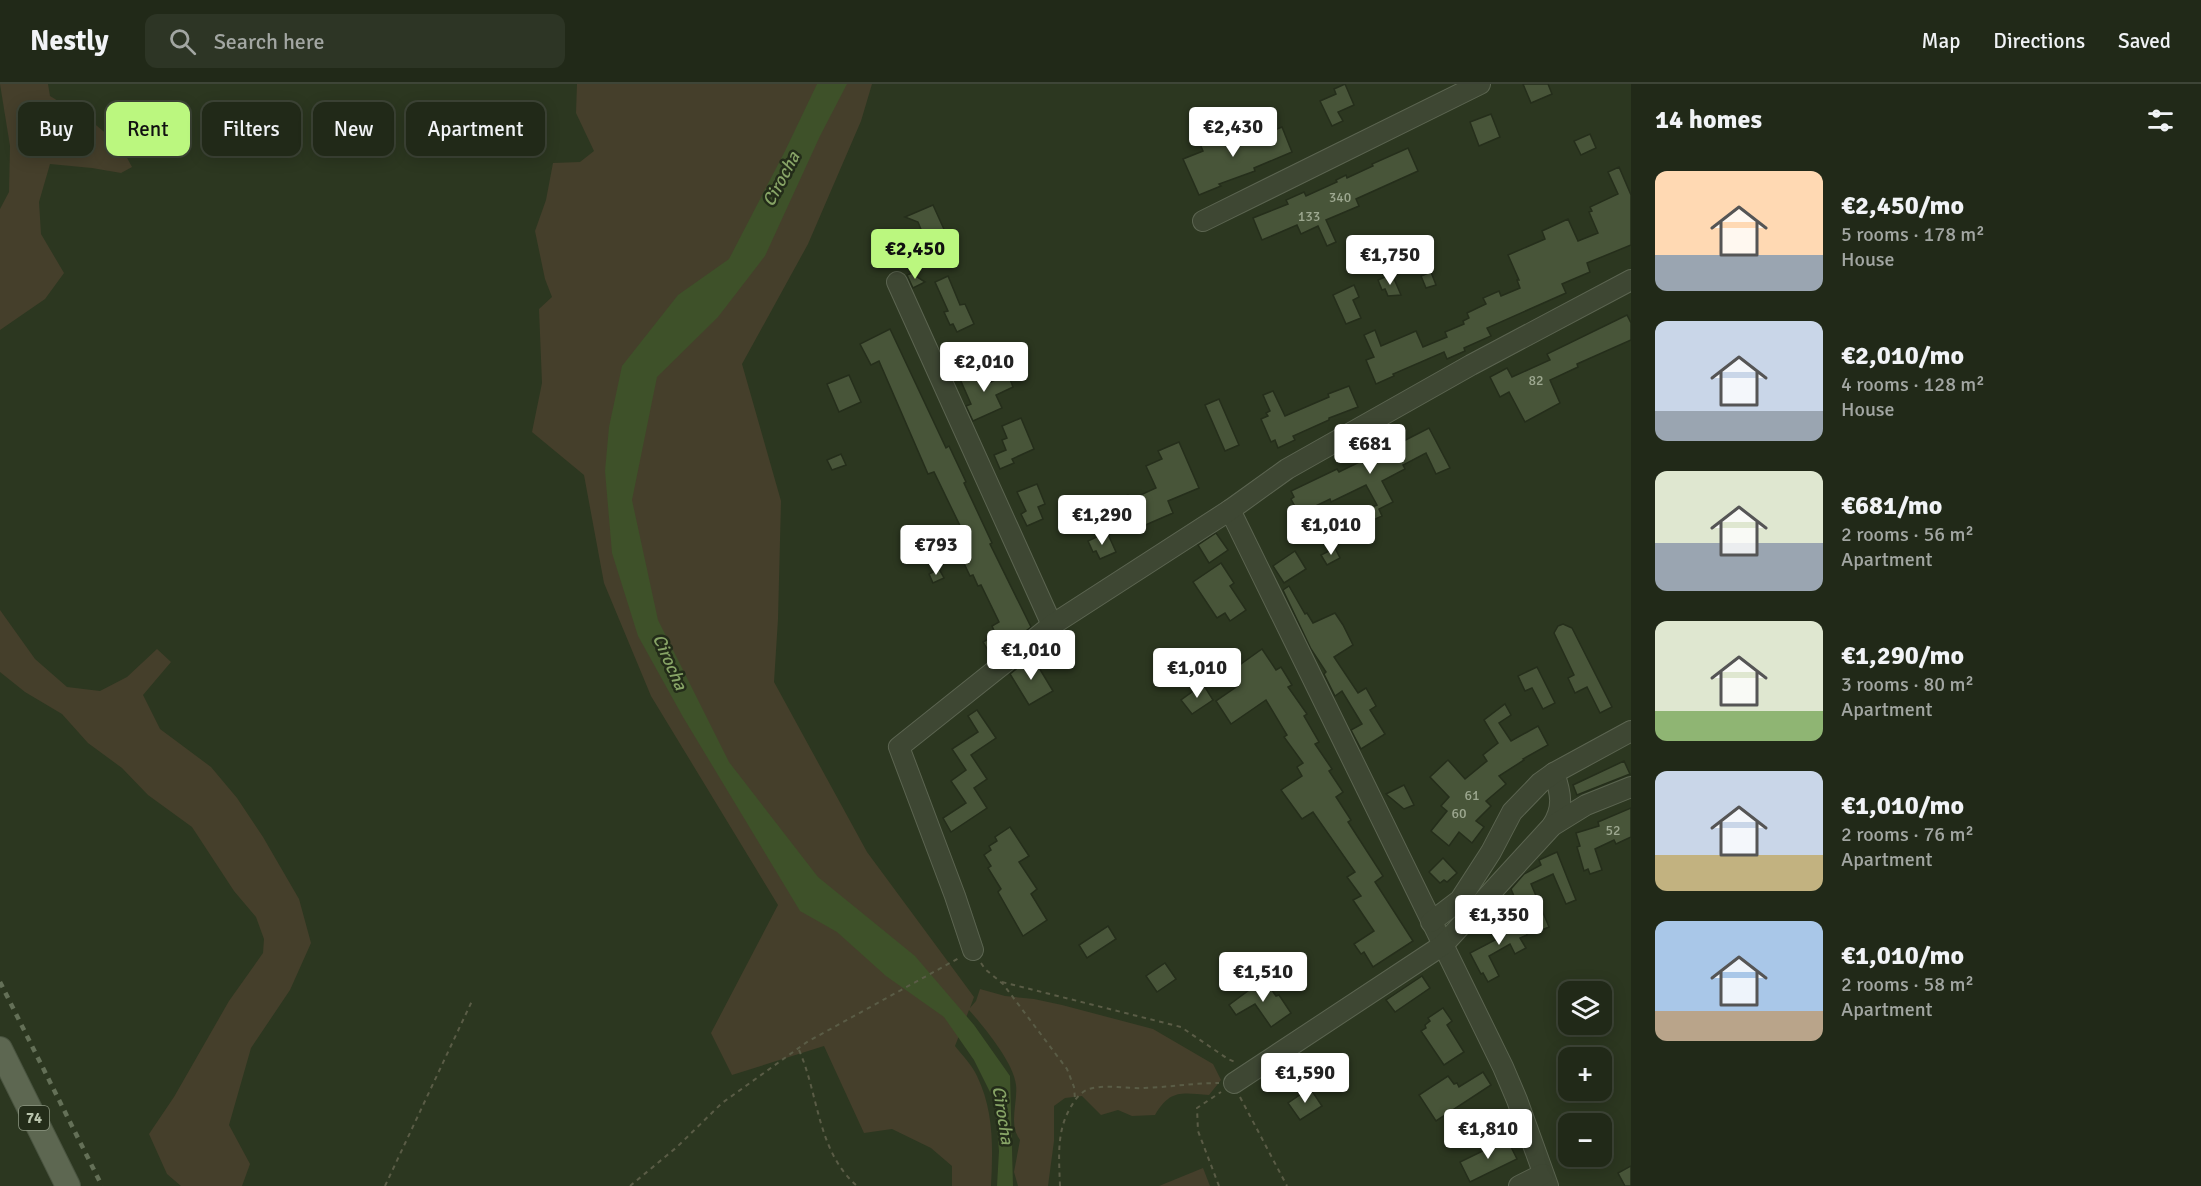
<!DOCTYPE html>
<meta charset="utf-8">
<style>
:root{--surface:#212918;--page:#2d3525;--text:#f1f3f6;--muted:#a2a6a2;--line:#3e4537;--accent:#bbf77f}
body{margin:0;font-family:Signika,sans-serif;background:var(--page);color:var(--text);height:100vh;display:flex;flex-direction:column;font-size:22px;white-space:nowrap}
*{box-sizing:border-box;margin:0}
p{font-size:20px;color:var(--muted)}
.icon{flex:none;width:33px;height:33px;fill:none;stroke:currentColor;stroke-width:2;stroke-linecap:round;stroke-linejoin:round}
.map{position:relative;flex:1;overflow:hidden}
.panel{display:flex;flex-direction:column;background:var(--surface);width:570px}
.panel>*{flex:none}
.banner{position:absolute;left:18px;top:18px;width:570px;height:54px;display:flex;gap:12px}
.fabs{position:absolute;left:1558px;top:897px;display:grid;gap:12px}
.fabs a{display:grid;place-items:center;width:54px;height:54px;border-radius:12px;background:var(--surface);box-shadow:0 3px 15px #0003,0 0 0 2px var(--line);font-size:30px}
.price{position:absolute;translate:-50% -51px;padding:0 14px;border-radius:6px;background:#fff;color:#222;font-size:20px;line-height:39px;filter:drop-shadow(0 2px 3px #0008)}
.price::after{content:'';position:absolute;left:50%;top:36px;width:18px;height:14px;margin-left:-9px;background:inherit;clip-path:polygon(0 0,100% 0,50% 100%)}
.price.current{background:var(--accent);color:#111}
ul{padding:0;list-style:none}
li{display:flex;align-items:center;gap:18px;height:150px;padding:0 24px}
li span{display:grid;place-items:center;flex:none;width:168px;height:120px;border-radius:12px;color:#555}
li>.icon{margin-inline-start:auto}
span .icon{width:72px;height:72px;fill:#fffc;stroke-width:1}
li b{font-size:26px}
h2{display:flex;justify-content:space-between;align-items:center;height:72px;padding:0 24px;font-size:26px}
.chip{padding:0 21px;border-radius:12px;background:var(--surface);box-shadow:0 3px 15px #0003,0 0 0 2px var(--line);font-size:21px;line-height:54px}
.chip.current{background:var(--accent);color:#111}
header{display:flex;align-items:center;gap:36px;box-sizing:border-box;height:84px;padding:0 30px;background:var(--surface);border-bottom:2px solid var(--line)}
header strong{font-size:28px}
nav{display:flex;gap:33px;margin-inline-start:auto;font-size:21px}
.search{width:420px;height:54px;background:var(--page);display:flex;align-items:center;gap:15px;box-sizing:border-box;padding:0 21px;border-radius:12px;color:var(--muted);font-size:22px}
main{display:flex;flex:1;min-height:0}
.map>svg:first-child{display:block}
.green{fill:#453f2b}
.water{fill:#3e5129}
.building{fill:#485539;stroke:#252e1b;stroke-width:1.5}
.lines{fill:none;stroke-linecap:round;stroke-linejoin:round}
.minor-casing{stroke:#5c6551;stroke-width:22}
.major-casing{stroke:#4a5440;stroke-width:26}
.path{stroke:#5a5c46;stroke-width:2;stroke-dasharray:4.5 4.5;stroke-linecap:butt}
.minor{stroke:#3e4733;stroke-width:20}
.major{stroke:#5d6751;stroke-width:24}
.rail{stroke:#647057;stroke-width:4.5;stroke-dasharray:6 6;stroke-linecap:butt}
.labels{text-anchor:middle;stroke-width:5;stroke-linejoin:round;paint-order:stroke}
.number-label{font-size:14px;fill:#9da890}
.shield{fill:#232c19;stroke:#8c9681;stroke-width:1.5}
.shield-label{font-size:15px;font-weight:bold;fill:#b9c4ad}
.water-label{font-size:18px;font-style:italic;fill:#87a466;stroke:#232c19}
</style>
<header>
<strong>Nestly</strong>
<div class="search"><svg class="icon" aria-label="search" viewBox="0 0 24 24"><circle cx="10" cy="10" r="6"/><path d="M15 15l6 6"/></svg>Search here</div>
<nav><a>Map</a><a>Directions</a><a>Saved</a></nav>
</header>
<main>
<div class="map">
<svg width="1631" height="1102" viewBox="0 0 1631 1102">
<rect width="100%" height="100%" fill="#2c3720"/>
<!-- green -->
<g class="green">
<path d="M0,0h48l2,12 41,25 29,24 12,22 -11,6 -29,-5 -42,-4 -11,38 2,32 23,39 -19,26 -45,31v-121l9,-17 1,-46z"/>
<path d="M577,0h295l-11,37 -53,123 -66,120 39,137 -3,118 -4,63 93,170 107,145 -4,11 6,-7 4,-12 25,7 29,3 28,6 91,24 60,35 8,16 -12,15c-27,-2 -39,-6 -54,20l-23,1 -14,-6 -17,5 -19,-19 -17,2 -11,8v35l-6,45h-30l-4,-14 6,-32c-12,-16 -2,-37 -4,-55 -2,-22 -32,-58 -47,-75l-14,36c7,9 17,19 22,30 17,35 16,72 14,110h-39v-20l-21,-18 -39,-19 -28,4 -40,-87 -92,29 -21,-42 67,-128 -127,-209 -47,-113 -20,-108 -52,-43 10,-49 -3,-74 13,-12 -7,-18 -10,-48 11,-31 7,-37 27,-1 14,-11 -18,-38z"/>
<path d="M0,526l35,49 32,28 33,4 27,-14 30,-28 14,13 -28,33 17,34 51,38 26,31 26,39 36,62 12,44 -21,47 -39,58 -22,77 21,39 -8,22h-61l-14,-12 -18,-40 25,-37 55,-96 34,-48 1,-14 -8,-22 -22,-26 -42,-64 -44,-32 -26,-27 -34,-25 -26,-29 -37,-22 -25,-20z"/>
<path d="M1203,1084l7,18h-51z"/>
</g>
<!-- water -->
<path class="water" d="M817,0h30l-27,52 -55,120 -47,61 -61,60 -25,123 26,120 71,142 89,115 97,79 59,69 36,51 3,110h-16l2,-35 -4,-49 -21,-42 -30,-43 -58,-41 -49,-44 -37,-21 -117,-194 -45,-81 -26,-83 -7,-82 4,-44 13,-61 56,-71 51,-36 56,-108z"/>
<!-- building -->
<g class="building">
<path d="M1345,0l9,21 -16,7 5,9 -11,5 -12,-25 16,-7 -2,-5z"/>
<path d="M1523,0h25l4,10 -21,9z"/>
<path d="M1491,30l9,23 -21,9 -9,-24z"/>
<path d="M1282,43l10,25 -38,16 1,3 -36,13 2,2 -22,9 -16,-36 20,-8 -7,-17 14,-6 7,17 23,-11 4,9z"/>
<path d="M1590,50l6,14 -15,7 -7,-14z"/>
<path d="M1408,64l10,23 -62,28 3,7 -33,14 10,22 -9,4 -9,-20 -17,8 -4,-9 -35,15 -9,-22 35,-14 -2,-4 18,-8 2,4 31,-14 -1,-2 10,-5 1,3 26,-12 -1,-2z"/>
<path d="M1619,83l12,28v50l-44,18 3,9 -28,12 4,9 -79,35 4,8 -27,12 1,3 -18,8 -3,-7 -51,22 1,2 -18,8 -10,-24 8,-3 -10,-22 11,-5 6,16 35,-15 7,16 24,-10 -2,-5 19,-8 -1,-3 6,-3 -2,-5 19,-9 -3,-6 16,-7 2,5 19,-8 -3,-8h2l-11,-25 37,-16 -3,-8 26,-12 10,22 20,-8 -9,-21 3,-1 -2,-4 28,-13 -10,-22z"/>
<path d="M933,121l24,53 -11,5 -13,-28 -8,4 -7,-17 -13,-5z"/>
<path d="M886,158l6,12 -14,6 -6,-12z"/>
<path d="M1431,188l5,13 -10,3 -5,-12z"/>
<path d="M912,189l5,4 8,5 -12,6 -6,-13z"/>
<path d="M1392,190l9,21 -13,1 -3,-7 -3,1 -4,-10z"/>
<path d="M948,192l12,29 5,-1 9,20 -17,8 -4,-8 -3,1 -6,-13 4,-1 -13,-29z"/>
<path d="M1354,201l5,12 -6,3 8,18 -15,6 -13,-29z"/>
<path d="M1627,231l4,8v17l-54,24 1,3 -28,13 10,23 -35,19 -16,-30 -9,5 -10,-20 17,-9 5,9 38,-17 -3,-6z"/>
<path d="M890,245l56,119 3,-2 17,36 -2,1 28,60 -2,1 41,83 -13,10 -29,15 -6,-10 13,-7 -4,-9 7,-4 -18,-37 -3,1 -5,-11 -3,1 -15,-32 8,-4 -1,-2 3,-2 -31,-64 -6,2 -49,-113 -8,4 -11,-21z"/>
<path d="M984,283l7,15 17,-8 5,13 -17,8 6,13 -29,13 -7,-15 5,-2 -11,-25z"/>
<path d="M849,291l12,27 -22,10 -12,-28z"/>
<path d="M1349,302l9,21 -29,11v2l-36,16 2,4 -17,8 -3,-8 -4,2 -10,-23 7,-3 -2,-3 4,-2 -7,-16 10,-4 12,25 44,-19 -1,-3z"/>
<path d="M1219,315l20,46 -14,6 -20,-46z"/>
<path d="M1021,334l13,31 -22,10 2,4 -14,6 -6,-14 12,-5 -4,-10 5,-2 -5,-12z"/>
<path d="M1429,344l21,40 -14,6 -10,-21 -23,12 2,4 -23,12 11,21 -14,7 3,7 -15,7 -5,-12 15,-6 -11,-20 -35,17 -1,-3 -31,15 -8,-15 3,-2 -3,-6 46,-22 2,3 39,-19 -1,-2 9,-5 2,3z"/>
<path d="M1179,358l20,46 -31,13 5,12 -39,17 -1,-3 -13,5 -7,-17 9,-5 -5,-10 11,-5 2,5 26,-12 -10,-22 16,-7 -4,-8z"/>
<path d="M841,370l5,11 -14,5 -5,-10z"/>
<path d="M1037,400l8,20 -7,3 5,12 -16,7 -6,-12 5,-3 -9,-19z"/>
<path d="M1107,448l9,20 -16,7 -4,-8 -3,1 -5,-11z"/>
<path d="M1216,449l12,17 -19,13 -11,-18z"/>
<path d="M1335,464l5,10 -13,7 -6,-10z"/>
<path d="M1295,467l11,18 -22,14 -11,-17z"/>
<path d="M1221,479l13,20 -4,3 16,24 -16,11 -5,-8 -8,5 -24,-36z"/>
<path d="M939,485l5,9 -11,5 -4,-9z"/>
<path d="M1289,502l16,28 2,-1 6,10 22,-10 8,12 10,20 -19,12 24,36 8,-5 10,18 -6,4 15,24 -24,15 -10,-19 11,-6 -20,-33 -7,5 -11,-22 2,-2 -15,-23 -28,-59z"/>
<path d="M1563,540l9,4 40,79 -12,6 -13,-26 -12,6 -7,-15 6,-3 -20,-42 4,-7z"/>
<path d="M1262,565l14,21 5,-3 11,18 -4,2 19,27 -3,2 15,26 -4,2 17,25 -3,2 14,21 -7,5 15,23 -3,2 35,54 -8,6 38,59 -40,26 -9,-15 -3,2 -7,-10 20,-13 -21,-31 8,-4 -14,-19 8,-5 -42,-60 -11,7 -21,-29 21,-14 -5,-9 6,-4 -19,-26 3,-2 -21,-35 -35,24 -15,-23 23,-16 -5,-7 4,-3 -4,-6z"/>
<path d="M1032,572l21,35 -24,14 -19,-31z"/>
<path d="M1537,583l18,36 -12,6 -11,-21 -7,3 -7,-15z"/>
<path d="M1203,600l10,16 -21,14 -11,-14z"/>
<path d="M1505,620l6,11 -12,8 12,18 27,-15 10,19 -25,14 1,1 -25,16 7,8 -20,17 5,5 -15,15 8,6 -12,16 -13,-11 -10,14 -18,-15 16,-20 -6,-5 8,-9 -19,-20 18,-17 17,19 22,-18 -4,-6 15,-12 -14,-23z"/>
<path d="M977,626l19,28 -25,17 16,24 -13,9 13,20 -36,24 -8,-14 23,-15 -15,-22 15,-11 -14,-21 26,-17 -10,-16z"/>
<path d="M1624,677l6,13 -53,21 -4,-10z"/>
<path d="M1404,701l10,20 -10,4 -18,-15z"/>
<path d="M1631,724v29l-15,7 -2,-4 -19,9 7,21 -12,4 -2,-5 -4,2 -7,-24 3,-1 -4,-13 23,-7 -1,-4z"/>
<path d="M1010,743l19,29 -10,6 18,27 -6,5 16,26 -24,16 -25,-44 3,-3 -13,-21 3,-2 -7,-11 7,-5 -2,-4 8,-5 -2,-4z"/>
<path d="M1557,768l19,48 -10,4 -13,-30 -22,10 18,43 -12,5 -15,-36h-8l-3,-7 13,-15 17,-9 -2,-5z"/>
<path d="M1443,774l14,15 -10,9 -3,-2 -4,3 -11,-11z"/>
<path d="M1509,832l10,12 4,-2 4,9 -7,3 6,10 -11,6 -5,-10 -21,12 10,20 -11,6 -5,-9 -2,1 -11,-21 27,-14 -8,-13z"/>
<path d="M1108,842l8,13 -29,19 -8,-13z"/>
<path d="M1165,879l11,16 -19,13 -11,-16z"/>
<path d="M1422,892l8,12 -35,24 -9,-12z"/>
<path d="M1264,895l12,17 3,-1 12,18 -20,14 -16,-23 -19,11 -7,-10z"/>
<path d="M1443,924l9,13 -5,4 17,27 -20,13 -23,-34 5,-3 -1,-3 5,-4 -2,-3z"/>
<path d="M1483,988l8,13 -55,36 -17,-26 29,-19 6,8 3,-1 2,4z"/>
<path d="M1310,1004l12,18 -22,14 -12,-17z"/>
<path d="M1507,1055l10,20 -47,23 -10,-20z"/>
<path d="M1631,1082v20h-6l-7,-13z"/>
</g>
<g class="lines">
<!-- minor casing -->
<g class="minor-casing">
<g id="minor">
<path d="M1203,137l277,-137"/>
<path d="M897,198l155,343"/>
<path d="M1230,426l273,557 14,33 31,86"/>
<path d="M1552,742c12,-18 9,-33 2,-53"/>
<path d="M1431,838l29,-22 31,-48 21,-40 28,-29 14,-10 77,-42"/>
<path d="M973,866l-18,-54 -56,-149 153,-122 178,-115 57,-41 184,-104 160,-85"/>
<path d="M1234,999l209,-138 109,-119 34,-21 45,-18"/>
<path d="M1519,1102l24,-12"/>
</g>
</g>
<!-- major casing -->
<g class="major-casing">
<path id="major" d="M0,965l68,137"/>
</g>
<!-- path -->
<g class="path">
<path d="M981,879l4,6 18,15 64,85 7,18 1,12"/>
<path d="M1002,898l179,45 47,32 7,3"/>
<path d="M799,966c20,45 18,101 58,136"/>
<path d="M1240,1013l47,89"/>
<path d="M385,1102l87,-185"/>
<path d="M630,1102l47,-39 45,-44 85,-61 152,-84"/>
<path d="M1060,1102c-1,-29 -4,-56 12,-81 3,-6 10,-14 17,-16 17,-5 38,0 55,-1 26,-1 50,-5 75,-5"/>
<path d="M1219,1102l-21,-55 -1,-23 24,-16"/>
</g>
<!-- minor -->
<use href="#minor" class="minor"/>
<!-- major -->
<use href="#major" class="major"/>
<!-- rail -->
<path class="rail" d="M0,898l102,204"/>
</g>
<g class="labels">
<!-- number labels -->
<g class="number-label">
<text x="1340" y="118">340</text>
<text x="1309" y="137">133</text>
<text x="1536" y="301">82</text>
<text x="1472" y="716">61</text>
<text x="1459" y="734">60</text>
<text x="1613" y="751">52</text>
</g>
<!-- shield labels -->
<rect class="shield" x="19" y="1022" width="30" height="24" rx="4.5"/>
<g class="shield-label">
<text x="34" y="1039">74</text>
</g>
<!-- water labels -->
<g class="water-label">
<text transform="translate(781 95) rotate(-62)" y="6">Cirocha</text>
<text transform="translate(670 578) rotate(66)" y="6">Cirocha</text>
<text transform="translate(1003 1031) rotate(81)" y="6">Cirocha</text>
</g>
</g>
</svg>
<div class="fabs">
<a><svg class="icon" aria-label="layers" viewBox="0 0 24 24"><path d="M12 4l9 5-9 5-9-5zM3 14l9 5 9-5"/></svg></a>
<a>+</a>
<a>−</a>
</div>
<b class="price" style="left:1233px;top:74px">€2,430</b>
<b class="price current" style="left:915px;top:196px">€2,450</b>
<b class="price" style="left:1390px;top:202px">€1,750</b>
<b class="price" style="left:984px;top:309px">€2,010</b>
<b class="price" style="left:1370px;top:391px">€681</b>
<b class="price" style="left:1102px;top:462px">€1,290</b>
<b class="price" style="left:1331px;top:472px">€1,010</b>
<b class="price" style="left:936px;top:492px">€793</b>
<b class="price" style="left:1031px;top:597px">€1,010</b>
<b class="price" style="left:1197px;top:615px">€1,010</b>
<b class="price" style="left:1499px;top:862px">€1,350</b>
<b class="price" style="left:1263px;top:919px">€1,510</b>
<b class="price" style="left:1305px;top:1020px">€1,590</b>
<b class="price" style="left:1488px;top:1076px">€1,810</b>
<div class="banner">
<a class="chip">Buy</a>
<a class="chip current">Rent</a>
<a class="chip">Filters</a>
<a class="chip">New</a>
<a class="chip">Apartment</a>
</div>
</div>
<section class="panel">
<h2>14 homes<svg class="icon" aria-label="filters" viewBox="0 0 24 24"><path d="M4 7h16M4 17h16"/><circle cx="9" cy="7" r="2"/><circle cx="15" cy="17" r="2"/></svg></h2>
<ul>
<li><span style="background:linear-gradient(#ffd9b3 70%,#9aa5b1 0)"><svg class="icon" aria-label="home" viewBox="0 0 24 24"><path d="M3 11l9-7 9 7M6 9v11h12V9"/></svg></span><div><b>€2,450/mo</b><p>5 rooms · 178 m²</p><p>House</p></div></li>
<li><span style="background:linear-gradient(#c9d6e8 75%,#9aa5b1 0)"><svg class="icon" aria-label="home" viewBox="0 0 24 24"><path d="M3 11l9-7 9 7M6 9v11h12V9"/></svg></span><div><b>€2,010/mo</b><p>4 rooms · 128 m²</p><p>House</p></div></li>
<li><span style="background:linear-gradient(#dfe7d0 60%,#9aa5b1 0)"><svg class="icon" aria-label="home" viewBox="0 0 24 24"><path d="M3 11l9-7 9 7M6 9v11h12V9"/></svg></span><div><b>€681/mo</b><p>2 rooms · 56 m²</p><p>Apartment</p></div></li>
<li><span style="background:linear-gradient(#dfe7d0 75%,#8fb573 0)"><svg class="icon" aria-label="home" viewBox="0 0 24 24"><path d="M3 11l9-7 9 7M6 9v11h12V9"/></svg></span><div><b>€1,290/mo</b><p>3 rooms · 80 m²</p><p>Apartment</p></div></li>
<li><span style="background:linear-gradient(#c9d6e8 70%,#c2b280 0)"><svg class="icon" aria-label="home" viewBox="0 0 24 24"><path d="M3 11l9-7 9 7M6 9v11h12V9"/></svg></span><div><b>€1,010/mo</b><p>2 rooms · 76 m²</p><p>Apartment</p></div></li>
<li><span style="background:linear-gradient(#a9c7e8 75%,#b9a48a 0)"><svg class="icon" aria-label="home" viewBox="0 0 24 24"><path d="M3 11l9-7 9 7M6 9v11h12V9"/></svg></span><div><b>€1,010/mo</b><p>2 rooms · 58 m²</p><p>Apartment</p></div></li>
</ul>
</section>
</main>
